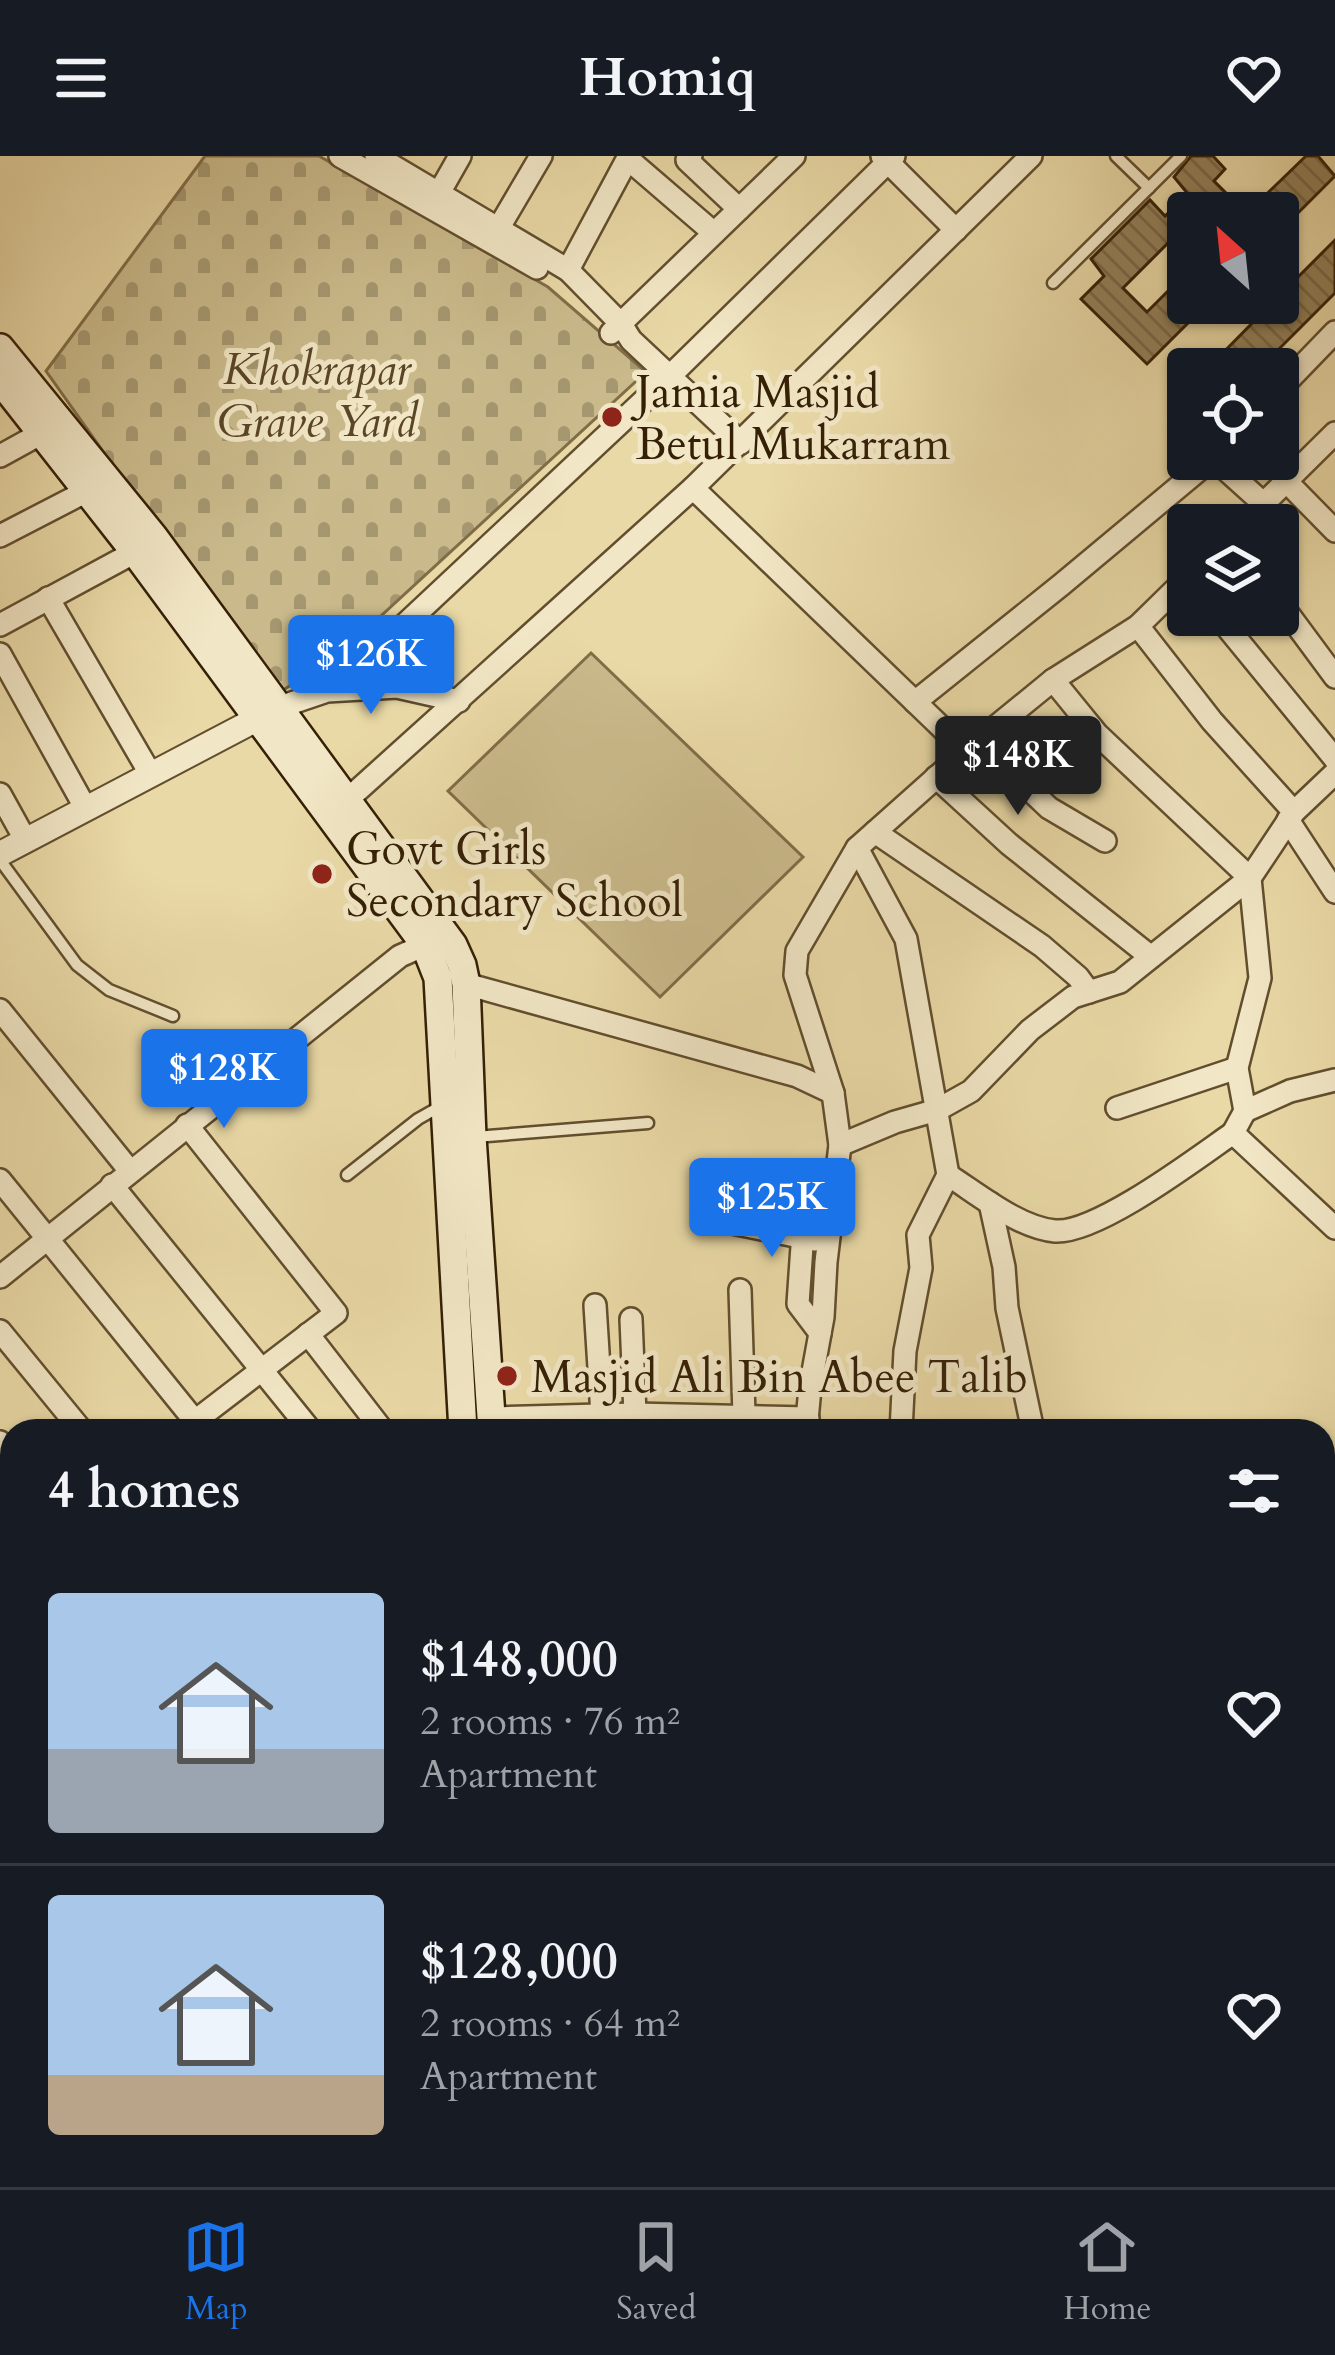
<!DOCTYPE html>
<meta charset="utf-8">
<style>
:root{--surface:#171b24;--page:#242831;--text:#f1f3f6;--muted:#9ea1a6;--line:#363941;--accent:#1a73e8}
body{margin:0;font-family:Cardo,serif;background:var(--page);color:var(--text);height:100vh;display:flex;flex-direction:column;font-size:45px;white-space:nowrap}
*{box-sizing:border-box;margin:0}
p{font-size:39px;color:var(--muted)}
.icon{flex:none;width:66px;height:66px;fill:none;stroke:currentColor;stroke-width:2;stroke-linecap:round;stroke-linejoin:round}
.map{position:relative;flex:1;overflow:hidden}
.details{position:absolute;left:0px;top:1263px;width:1335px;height:768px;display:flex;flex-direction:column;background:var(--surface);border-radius:36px 36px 0 0;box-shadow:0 3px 9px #0004}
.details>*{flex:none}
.needle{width:78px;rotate:333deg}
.controls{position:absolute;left:1167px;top:36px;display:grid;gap:24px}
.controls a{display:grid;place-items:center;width:132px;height:132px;border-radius:12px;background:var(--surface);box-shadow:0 3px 9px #0004;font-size:60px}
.price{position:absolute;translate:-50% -102px;padding:0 27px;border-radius:12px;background:var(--accent);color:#fff;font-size:39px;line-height:78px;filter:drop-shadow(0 3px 6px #0008)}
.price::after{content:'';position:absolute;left:50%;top:72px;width:36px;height:27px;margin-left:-18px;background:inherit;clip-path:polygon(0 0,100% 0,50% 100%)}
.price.active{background:#222;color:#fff}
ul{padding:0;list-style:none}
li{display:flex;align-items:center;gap:36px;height:300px;padding:0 48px}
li+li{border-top:3px solid var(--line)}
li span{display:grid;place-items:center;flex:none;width:336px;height:240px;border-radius:12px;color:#555}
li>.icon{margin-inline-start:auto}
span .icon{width:144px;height:144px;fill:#fffc;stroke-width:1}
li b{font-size:51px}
h2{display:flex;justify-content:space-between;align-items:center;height:144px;padding:0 48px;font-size:51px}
header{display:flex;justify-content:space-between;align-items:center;height:156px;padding:0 48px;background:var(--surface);font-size:54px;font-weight:700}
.tabs{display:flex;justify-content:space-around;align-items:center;height:168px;border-top:3px solid var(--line);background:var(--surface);font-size:33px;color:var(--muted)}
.tabs a{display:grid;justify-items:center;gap:6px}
.tabs .active{color:var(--accent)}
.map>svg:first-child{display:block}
.cemetery{fill:url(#cemetery-stones);stroke:#806d48;stroke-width:3}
.garden{fill:#caba8b;stroke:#806d48;stroke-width:3}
.building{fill:url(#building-back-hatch);stroke:#352006;stroke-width:3}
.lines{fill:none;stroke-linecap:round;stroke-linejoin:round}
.service-casing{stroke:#624e2e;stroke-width:15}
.minor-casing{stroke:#624e2e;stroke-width:26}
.tertiary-casing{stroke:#624e2e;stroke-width:28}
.secondary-casing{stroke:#352006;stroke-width:32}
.service{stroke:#f1e6c5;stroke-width:10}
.minor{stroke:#f1e6c5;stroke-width:21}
.tertiary{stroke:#f1e6c5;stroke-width:24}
.secondary{stroke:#f1e6c5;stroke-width:27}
.poi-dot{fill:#8f2418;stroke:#f1e6c5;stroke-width:4.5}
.labels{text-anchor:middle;stroke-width:10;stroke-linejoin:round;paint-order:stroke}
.park-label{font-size:45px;font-style:italic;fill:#5a4627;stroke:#f1e6c5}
.poi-label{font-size:45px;fill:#352006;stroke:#f1e6c5;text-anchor:start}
</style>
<header><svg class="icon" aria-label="menu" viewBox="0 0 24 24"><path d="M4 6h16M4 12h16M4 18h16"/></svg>Homiq<svg class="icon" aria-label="heart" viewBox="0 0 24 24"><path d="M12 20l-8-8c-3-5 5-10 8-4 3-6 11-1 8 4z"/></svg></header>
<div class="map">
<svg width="1335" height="2031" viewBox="0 0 1335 2031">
<defs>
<pattern id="cemetery-stones" width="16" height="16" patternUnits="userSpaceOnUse" patternTransform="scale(3)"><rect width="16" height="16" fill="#caba8b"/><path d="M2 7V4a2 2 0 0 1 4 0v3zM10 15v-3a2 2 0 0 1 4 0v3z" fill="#a59770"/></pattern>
<pattern id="building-back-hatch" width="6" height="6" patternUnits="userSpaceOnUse" patternTransform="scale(3)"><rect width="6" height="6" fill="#938059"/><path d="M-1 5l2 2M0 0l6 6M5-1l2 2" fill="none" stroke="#796848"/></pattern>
</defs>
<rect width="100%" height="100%" fill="#e9d9a6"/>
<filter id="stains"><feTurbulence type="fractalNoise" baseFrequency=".00167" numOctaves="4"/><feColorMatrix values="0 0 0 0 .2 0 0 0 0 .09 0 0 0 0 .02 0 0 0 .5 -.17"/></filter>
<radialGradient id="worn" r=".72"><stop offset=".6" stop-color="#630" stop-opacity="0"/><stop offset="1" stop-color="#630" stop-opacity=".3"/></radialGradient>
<!-- cemetery -->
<path class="cemetery" d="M205,0h114l229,131 98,85 -300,276 -70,47 -230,-324z"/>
<!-- garden -->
<path class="garden" d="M591,497l212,204 -143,140 -212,-206z"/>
<!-- building -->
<g class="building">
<path d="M1191,0h22l12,13 -11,12 32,32h-58v10l-65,65 24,24 41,-41v32h20l-61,61 -66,-65 23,-23 -13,-17 59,-59 15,16 23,-22 -14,-17z"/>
<path d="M1306,0h12l17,20 -57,57v-20h-31z"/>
<path d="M1335,84v53l-76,76h-52l65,-66h6v-6z"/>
</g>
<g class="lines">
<!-- service casing -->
<g class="service-casing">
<g id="service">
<path d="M1116,0l33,32"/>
<path d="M1053,127l128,-127"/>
<path d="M0,704l77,105 32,25 64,26"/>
<path d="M475,981l173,-14"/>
<path d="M347,1019l71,-56 23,-13"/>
</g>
</g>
<!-- minor casing -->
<g class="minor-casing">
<g id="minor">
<path d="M340,0l197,112"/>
<path d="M376,0l192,114 53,54 10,16 110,103"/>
<path d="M691,0l-4,4 52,49"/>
<path d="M882,0l74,74"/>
<path d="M628,3l86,74"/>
<path d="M439,37l21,-37"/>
<path d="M498,73l43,-73"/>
<path d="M568,114l61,-114"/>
<path d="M611,177l183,-177"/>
<path d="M1278,235l57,-59"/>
<path d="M0,300l40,-22"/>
<path d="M1214,303l50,45"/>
<path d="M1286,325l49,50"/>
<path d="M693,332l273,263"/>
<path d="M1242,369l93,-92"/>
<path d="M0,380l85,-44"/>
<path d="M48,442l103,177"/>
<path d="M1278,444l57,77"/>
<path d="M1217,459l118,144"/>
<path d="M0,469l135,-73"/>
<path d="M1138,470l74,95 82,91"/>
<path d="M0,498l86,155"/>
<path d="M1053,524l44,54 153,144 10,100 -23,90 8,43 -12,22 102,95"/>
<path d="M374,532l10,-44 285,-267 225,-221"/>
<path d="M915,546l146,-117 151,-126"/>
<path d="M280,551l47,-16 70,-4 62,14"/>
<path d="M986,579l29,41 34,32 56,33"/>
<path d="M936,621l73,67 142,113"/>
<path d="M0,638l26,47"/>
<path d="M337,653l356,-321 338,-332"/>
<path d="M1288,664l47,72"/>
<path d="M875,676l167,114 36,31 11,15"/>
<path d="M857,692l49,91 42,236 -30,60 3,33 -16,83 -4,80"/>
<path d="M466,828l331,92 36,17"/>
<path d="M0,854l130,161"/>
<path d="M1117,952l120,-40"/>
<path d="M1245,955l45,-20 45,-11"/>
<path d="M840,989l55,-23 42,-12 34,-19 59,-61 43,-33 47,-15 130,-104 44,-66 41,-39"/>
<path d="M948,1019c30,19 71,53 107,56 42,3 142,-73 178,-98"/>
<path d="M0,1024l203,251"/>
<path d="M112,1029l199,246"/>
<path d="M990,1047l14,64 3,41 26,123"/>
<path d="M727,1066l88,18"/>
<path d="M0,1121l400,-321 25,-11"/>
<path d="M740,1134l4,125"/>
<path d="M595,1149l7,110"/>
<path d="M631,1163l4,95"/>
<path d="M0,1175l82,100"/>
<path d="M820,1177l-22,-29 8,-116 6,-4 24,-4"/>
<path d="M308,1178l75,97"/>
<path d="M492,1262l143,-4 173,4"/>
<path d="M182,1275l154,-118 -149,-188"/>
<path d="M806,1275l4,-43 13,-71 3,-55 14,-117 -7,-52 -38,-118 2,-24 60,-103 109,-97 87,-71 85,-54 50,-49"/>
<path d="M0,1286l12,15"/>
<path d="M0,1390l12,15"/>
<path d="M1323,1409l12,-10"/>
<path d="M1,1419l11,14"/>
<path d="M1323,1469l12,10"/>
<path d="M1323,1519l12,-18"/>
<path d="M0,1521l12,14"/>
<path d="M1323,1623l12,12"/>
<path d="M0,1631l12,15"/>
<path d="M1323,1717l12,12"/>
<path d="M1323,1789l12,18"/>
<path d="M0,1914l12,14"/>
<path d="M1323,2004l12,-16"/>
<path d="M0,2017l13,14"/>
<path d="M93,2019l11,12"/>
<path d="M188,2019l10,12"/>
<path d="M278,2019l10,12"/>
<path d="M371,2019l11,12"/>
<path d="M776,2019l9,12"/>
<path d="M1138,2019l10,12"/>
<path d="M243,2031l14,-12"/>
<path d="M660,2031l2,-12"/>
<path d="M823,2031l16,-12"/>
<path d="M940,2031l17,-12"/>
<path d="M1056,2031l16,-12"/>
<path d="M1190,2031l12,-12"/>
<path d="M1303,2031l9,-12"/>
</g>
</g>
<!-- tertiary casing -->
<g class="tertiary-casing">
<g id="tertiary">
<path d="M0,698l274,-144"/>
<path d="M0,1714l12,-3"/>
</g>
</g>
<!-- secondary casing -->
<g class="secondary-casing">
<g id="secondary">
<path d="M0,192l153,188 300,409 9,20 4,19 6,153 20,294"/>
<path d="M0,224l135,172 290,393 13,33 25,453"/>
<path d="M498,2019v12"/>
<path d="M525,2019l1,12"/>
</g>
</g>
<!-- service -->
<use href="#service" class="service"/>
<!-- minor -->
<use href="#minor" class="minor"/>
<!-- tertiary -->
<use href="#tertiary" class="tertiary"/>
<!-- secondary -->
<use href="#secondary" class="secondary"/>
</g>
<!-- markers -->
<g class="poi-dot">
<circle cx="612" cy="261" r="12"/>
<circle cx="322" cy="718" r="12"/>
<circle cx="507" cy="1220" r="12"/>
</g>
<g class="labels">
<!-- park labels -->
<g class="park-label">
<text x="317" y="228">Khokrapar<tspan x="317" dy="52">Grave Yard</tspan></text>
</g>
<!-- poi labels -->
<g class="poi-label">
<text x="636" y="251">Jamia Masjid<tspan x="636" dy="52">Betul Mukarram</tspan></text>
<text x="346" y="708">Govt Girls<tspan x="346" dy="52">Secondary School</tspan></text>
<text x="531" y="1236">Masjid Ali Bin Abee Talib</text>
</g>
</g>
<rect width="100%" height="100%" filter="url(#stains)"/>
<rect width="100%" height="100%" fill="url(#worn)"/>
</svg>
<div class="controls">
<a><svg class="needle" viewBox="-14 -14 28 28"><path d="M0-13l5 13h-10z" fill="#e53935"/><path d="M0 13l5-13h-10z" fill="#9ea1a6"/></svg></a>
<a><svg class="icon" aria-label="locate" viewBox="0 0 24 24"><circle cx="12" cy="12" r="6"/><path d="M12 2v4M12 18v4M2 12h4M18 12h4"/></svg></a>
<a><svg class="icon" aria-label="layers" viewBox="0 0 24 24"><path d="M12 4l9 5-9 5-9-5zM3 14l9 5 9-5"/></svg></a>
</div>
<b class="price" style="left:371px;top:561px">$126K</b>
<b class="price active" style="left:1018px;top:662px">$148K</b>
<b class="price" style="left:224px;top:975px">$128K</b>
<b class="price" style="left:772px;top:1104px">$125K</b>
<section class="details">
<h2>4 homes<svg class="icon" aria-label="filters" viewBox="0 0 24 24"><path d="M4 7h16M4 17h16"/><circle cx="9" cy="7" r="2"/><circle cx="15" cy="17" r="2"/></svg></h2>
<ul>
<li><span style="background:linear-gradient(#a9c7e8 65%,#9aa5b1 0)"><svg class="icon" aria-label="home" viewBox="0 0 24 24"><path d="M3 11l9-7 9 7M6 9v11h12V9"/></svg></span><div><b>$148,000</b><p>2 rooms · 76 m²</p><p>Apartment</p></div><svg class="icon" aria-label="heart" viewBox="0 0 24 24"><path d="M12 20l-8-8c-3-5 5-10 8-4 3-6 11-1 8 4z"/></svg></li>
<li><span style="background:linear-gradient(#a9c7e8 75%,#b9a48a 0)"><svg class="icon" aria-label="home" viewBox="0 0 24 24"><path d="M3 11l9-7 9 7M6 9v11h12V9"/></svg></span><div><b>$128,000</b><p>2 rooms · 64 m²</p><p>Apartment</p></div><svg class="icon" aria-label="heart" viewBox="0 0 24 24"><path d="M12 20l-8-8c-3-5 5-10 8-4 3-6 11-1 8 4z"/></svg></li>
</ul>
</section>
</div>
<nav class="tabs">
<a class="active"><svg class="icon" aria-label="map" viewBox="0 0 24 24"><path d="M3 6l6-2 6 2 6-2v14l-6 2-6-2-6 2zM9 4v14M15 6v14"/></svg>Map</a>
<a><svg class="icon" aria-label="saved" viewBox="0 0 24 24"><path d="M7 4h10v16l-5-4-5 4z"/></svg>Saved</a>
<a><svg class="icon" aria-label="home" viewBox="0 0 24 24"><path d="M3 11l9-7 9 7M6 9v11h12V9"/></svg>Home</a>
</nav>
